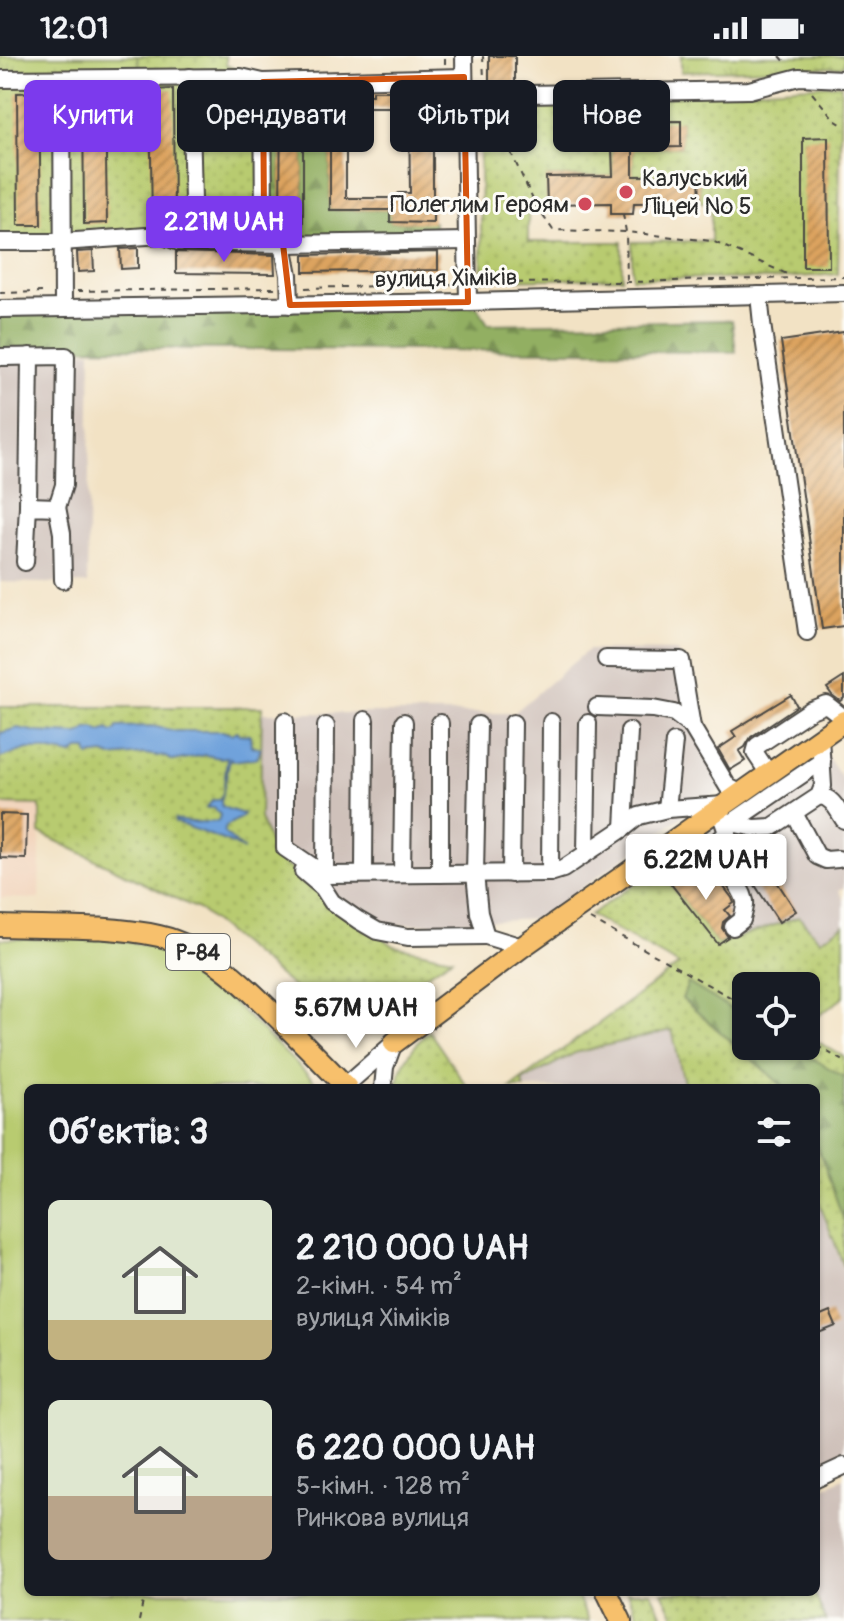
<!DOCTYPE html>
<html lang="uk">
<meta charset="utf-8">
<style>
:root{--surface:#171b24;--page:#20242c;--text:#f1f3f6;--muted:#9ea1a6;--accent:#7c3aed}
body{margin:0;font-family:Pangolin,sans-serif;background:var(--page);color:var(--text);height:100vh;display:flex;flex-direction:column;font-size:30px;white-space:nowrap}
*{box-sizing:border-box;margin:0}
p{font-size:26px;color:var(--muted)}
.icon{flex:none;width:44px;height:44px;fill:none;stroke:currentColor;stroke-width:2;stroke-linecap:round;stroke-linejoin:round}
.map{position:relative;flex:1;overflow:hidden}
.panel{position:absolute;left:24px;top:1028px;width:796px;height:512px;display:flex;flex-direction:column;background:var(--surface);border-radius:12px;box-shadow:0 2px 6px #0004}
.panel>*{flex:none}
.guide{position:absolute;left:24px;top:24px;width:796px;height:72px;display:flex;gap:16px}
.buttons{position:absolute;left:732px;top:916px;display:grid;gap:16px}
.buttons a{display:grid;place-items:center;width:88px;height:88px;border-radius:12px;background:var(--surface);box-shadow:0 2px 6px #0004;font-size:40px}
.price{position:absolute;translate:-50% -68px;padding:0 18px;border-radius:8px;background:#fff;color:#222;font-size:26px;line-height:52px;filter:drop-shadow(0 2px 4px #0008)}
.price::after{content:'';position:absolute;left:50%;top:48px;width:24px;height:18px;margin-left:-12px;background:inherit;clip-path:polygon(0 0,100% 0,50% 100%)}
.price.selected{background:var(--accent);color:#fff}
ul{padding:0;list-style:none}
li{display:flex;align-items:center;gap:24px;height:200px;padding:0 24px}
li span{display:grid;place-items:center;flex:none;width:224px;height:160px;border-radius:12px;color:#555}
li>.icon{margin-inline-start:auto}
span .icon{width:96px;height:96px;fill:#fffc;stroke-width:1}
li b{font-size:34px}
h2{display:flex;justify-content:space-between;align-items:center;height:96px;padding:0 24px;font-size:34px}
.chip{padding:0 28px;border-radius:12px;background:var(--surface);box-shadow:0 2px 6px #0004;font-size:28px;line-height:72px}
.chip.selected{background:var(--accent);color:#fff}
.status{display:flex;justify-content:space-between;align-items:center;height:56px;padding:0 40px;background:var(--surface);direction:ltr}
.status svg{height:22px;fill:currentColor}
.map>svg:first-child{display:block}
.built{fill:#f2d5bd}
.industrial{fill:#cfc1ba}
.grass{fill:url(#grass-dots);stroke:#727b4d;stroke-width:2}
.forest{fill:url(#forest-firs);stroke:#5e6d46;stroke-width:2}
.park{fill:url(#park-tufts);stroke:#727b4d;stroke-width:2}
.garden{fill:#b8cb6f;stroke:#727b4d;stroke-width:2}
.water{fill:#70a2db;stroke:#4e6683;stroke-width:2}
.building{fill:url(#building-hatch);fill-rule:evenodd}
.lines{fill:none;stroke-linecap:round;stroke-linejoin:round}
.minor-casing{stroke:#494642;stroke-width:20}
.major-casing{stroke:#494642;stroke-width:24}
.path{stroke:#494642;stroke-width:2;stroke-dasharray:6 6;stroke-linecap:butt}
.minor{stroke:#fff;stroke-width:16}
.major{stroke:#f7c06c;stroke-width:20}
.marked{fill:none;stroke:#d5540f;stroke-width:6;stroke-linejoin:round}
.poi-dot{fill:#d1495b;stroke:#fdfcf7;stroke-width:3}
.labels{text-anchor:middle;stroke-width:6;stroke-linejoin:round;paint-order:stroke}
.shield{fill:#fdfcf7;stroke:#6a6a68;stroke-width:2}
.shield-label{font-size:22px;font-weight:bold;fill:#2b2b2b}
.poi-label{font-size:24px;fill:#2b2b2b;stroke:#fdfcf7;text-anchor:start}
.street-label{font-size:24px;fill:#2b2b2b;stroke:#fdfcf7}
</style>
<div class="status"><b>12:01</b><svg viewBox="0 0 49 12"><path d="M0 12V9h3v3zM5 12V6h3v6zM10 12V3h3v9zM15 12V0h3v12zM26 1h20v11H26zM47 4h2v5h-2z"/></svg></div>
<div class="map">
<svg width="844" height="1565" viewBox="0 0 844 1565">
<defs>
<pattern id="grass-dots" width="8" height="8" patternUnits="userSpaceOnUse" patternTransform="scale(2)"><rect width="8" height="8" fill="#b8cb6f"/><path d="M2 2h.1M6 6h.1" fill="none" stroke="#9eae60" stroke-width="1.8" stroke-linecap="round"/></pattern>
<pattern id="forest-firs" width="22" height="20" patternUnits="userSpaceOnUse" patternTransform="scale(2)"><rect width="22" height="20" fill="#92af62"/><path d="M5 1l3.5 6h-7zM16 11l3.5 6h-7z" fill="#778f51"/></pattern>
<pattern id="park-tufts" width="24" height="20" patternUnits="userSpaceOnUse" patternTransform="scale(2)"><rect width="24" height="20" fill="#b8cb6f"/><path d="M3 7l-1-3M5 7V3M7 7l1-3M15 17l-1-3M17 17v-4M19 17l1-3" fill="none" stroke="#9eae60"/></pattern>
<pattern id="building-hatch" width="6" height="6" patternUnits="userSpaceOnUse" patternTransform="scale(2)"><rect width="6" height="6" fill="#dca35e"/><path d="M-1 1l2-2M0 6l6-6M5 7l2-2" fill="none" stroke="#b3854e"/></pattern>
</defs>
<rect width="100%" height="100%" fill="#fdfcf7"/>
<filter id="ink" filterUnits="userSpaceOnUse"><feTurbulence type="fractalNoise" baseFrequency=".0125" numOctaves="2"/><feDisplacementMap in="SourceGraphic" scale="16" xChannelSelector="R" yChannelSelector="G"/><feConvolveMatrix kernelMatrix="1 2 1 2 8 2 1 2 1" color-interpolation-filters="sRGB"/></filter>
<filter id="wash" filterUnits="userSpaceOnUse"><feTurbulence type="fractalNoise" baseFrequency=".006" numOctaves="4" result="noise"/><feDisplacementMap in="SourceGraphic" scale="32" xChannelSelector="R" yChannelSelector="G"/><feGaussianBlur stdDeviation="1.8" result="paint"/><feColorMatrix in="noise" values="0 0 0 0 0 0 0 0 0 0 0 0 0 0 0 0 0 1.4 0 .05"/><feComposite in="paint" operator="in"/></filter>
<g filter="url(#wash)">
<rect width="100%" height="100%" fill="#f2e2c4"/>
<!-- built -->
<path class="built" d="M0,748l41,1 -2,94 -39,-1z"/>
<!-- industrial -->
<g class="industrial">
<path d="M91,295l-4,233 -87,-2v-230z"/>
<path d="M588,594l90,1 5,45 45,88 -190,135 -167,7 -96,-69 -15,-39 2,-105h252z"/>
<path d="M824,696l20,29v106l-5,3 5,10v24l-24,15 -21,-23 -81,28 -60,-76z"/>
<path d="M671,975l13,57h-159l-3,-7 54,-27z"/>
<path d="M816,1141l28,74v179l-28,14z"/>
<path d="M844,1422v143h-18l-12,-29h2v-101z"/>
</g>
<!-- grass -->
<g class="grass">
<path d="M0,0h226v9l37,17 1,138 19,24 -283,3z"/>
<path d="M841,28l-3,190 -66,5 -140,-1v-36l79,-1v-39h-11l-1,-27 -66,1v-28l48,-1v-26l-69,27 1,28 -66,1v27l-19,3v35h94v36l-140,2 -3,-175h50z"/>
<path d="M0,651h262l-2,111 15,39 119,89 58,12 -108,71 -144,-119 -160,-77v-28l-40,-1z"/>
<path d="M658,812l60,76 81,-27 21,23 24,-15v72l-38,28v-39h-60v60h60v-11l38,22v210l-28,-73v-106h-131l-13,-58 -97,23 -53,28 2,7h-14l169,-123 -89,-50z"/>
<path d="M429,975l39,57h-71c1,-22 17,-43 32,-57z"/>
<path d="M627,1536h24l13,29h-24z"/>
<path d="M662,1536h152l12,29h-150z"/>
</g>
<!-- forest -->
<g class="forest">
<path d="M279,25l2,12 -1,132h23v-132l27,2v115h60l1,12h43v20l-151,2 -19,-24 -1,-138z"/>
<path d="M477,250l11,18 244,-4 4,32 -643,-4 -93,2v-37z"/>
<path d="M688,927l58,35v28h46l52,31v144l-28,-79v-54h-31l-103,-89z"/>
</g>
<!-- park -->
<g class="park">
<path d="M0,0h137l2,12 -139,5z"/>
<path d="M681,0h163v8l-3,3 -160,5z"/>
</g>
<!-- garden -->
<path class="garden" d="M0,883h113l51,10 25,15 51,45 81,79h-293v504h548l12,29h-588z"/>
<!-- water -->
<path class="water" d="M152,670l24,5h47l8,3 6,-3 3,3 10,1 1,11 10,2 -4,10 -24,3 -3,-3 -9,44 1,5 21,7 -1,3 -16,9 -2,7 20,17 -16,-8 -53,-20v-3c10,4 32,4 43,2l2,-6 -6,-7h-8l7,-8h6l4,-7 4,-36 -7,1 -15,-3 -32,6 -8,-4 -21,-3 -33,3 -7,-3 -15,2 -2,-6h-8l-7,5 -32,-6h-12l-28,9v-25l18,-5 20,4 39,2 7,-2 2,-3 8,-1 7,4 7,-3 3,3 4,-1 2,-4z"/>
<g id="blocks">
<!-- building -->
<g class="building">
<rect x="489" y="0" width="26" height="27"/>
<path d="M173,33l1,133h-22l-2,-132z"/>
<path d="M83,35h22l2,132 -23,1z"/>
<path d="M372,35h22v4h39v128l-43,-1v-12h-60v-115h42zM346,52h63l1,85h-11l-7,5h-46z"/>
<path d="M39,36l2,133h-23l-1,-132z"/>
<path d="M281,37h22v132h-21l-2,-2z"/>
<path d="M681,65v26l-48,1v28l66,-1 1,27 -66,1 -1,11h-22v-11l-64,1 -1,-27 67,-1 -1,-28 -46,1 -1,-27z"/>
<path d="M828,81l1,130h-26v-129z"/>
<path d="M138,192v20l-17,1 -1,-20z"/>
<path d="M93,195l1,20 -16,1 -1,-20z"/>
<path d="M176,196l98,3 1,19 -99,-1z"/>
<path d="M438,196v18l-134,2v-17z"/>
<path d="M844,276v294l-22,3 -41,-288z"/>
<path d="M844,621v21l-4,3 -8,-6 -5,-7z"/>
<path d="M791,639l6,11 -46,31 -6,10 -6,4 6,10 -15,9 -12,-21 18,-12 -4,-6z"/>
<path d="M0,758l27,1 -1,44 -26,-1z"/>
<path d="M768,812l28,43 -17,11 -28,-43z"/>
<path d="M691,813l4,9 6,4 9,-3 4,-5 18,24 2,5 -9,7 5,6 -7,6 -1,6 6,9 -10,7 -47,-60z"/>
<path d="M830,1256l6,14 -20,8v-16z"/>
</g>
</g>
</g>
<g filter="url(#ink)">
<use href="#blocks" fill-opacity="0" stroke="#494642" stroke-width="2"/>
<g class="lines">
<!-- minor casing -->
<g class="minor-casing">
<g id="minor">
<path d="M464,0l4,246"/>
<path d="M190,21l4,165"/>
<path d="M0,23l241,-2 22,5 201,-5"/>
<path d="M62,23l1,229"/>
<path d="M263,26l1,138 19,24 6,31 1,30"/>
<path d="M464,39l285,-5 50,-13 45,2"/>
<path d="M0,186h62l99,-7 18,7 104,2 184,-3"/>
<path d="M759,239l3,29 45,308"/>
<path d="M0,253l468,-7 376,-9"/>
<path d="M0,301l66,-1 -2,129 -7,22 -29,-1 -3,56"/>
<path d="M28,450l2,-150"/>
<path d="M57,451l5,26 1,47"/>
<path d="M606,603l75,1 11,67"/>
<path d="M597,651l56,2 21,4 18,14 36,60 12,6"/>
<path d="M285,665v127l40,27 225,-2 13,-4 61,-41 15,-12 28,-7 57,-4"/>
<path d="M478,669l-3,149 4,39 7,23 36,11"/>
<path d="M769,718l-14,-21 2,-7 54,-36 15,-6 18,14"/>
<path d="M819,740c13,0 19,15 25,24"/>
<path d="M667,753l7,-67"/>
<path d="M712,757l19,10 24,5 17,-1 47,-31 4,-10 -3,-49"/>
<path d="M794,757l23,43 9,4 12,-1"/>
<path d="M722,762l5,15 -12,11c3,27 25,35 30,57 1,6 -2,13 -3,19l-9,7"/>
<path d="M731,767l91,-62"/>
<path d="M624,772l5,-97"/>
<path d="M586,797l2,-130"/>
<path d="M303,815l20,17 9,14 26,18 19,11 31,6 78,-1"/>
<path d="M703,815c-4,-13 0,-20 12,-27"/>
<path d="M550,817l1,-151"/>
<path d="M364,818l1,-154"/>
<path d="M402,818l2,-152"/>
<path d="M440,818v-151"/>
<path d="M511,818l2,-151"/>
<path d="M325,819l1,-149"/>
<path d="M345,1030l49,-43"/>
<path d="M383,1032l2,-21 8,-22"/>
<path d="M816,1423l28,-13"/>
</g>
</g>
<!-- major casing -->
<g class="major-casing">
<g id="major">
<path d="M0,870c52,2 107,-1 159,10 53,12 95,58 132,95 19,19 38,38 56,57"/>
<path d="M394,987l128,-96 322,-226"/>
<path d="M607,1536l14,29"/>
</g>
</g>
<!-- path -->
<g class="path">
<path d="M483,0l1,23"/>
<path d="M780,0l7,8"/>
<path d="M445,8v-8"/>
<path d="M812,37l24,28 8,5"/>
<path d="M490,52l46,98 17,24 73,2 86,9 75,33"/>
<path d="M623,158l3,18 1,49"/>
<path d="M481,227l146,-1 217,-5"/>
<path d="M305,232l150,-4"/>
<path d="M77,235l198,-3"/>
<path d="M0,237l47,-1"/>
<path d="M590,863l156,87"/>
<path d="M806,984l38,21"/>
<path d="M139,1565l6,-29"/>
</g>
<!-- minor -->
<use href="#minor" class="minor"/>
<!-- major -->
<use href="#major" class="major"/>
</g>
</g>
<!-- marked area -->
<path class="marked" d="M464,21l4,225 -178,3 -7,-61 -19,-24 -1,-138z"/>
<!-- markers -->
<g class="poi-dot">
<circle cx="626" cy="136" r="8"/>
<circle cx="585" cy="148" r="8"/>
</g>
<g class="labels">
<!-- shield labels -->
<rect class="shield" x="166" y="878" width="64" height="36" rx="6"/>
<g class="shield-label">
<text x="198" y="904">Р-84</text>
</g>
<!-- poi labels -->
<g class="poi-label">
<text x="642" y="130">Калуський<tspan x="642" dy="28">Ліцей № 5</tspan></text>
<text x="569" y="156" text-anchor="end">Полеглим Героям</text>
</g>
<!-- street labels -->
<g class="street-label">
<text transform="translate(446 222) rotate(-1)" y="8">вулиця Хіміків</text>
</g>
</g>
</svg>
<div class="buttons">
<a><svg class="icon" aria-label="locate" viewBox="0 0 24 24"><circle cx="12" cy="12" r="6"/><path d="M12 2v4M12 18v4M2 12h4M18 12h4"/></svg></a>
</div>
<b class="price selected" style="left:224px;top:208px">2.21M UAH</b>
<b class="price" style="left:706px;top:846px">6.22M UAH</b>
<b class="price" style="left:356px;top:994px">5.67M UAH</b>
<div class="guide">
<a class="chip selected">Купити</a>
<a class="chip">Орендувати</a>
<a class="chip">Фільтри</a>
<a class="chip">Нове</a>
</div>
<section class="panel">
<h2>Об’єктів: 3<svg class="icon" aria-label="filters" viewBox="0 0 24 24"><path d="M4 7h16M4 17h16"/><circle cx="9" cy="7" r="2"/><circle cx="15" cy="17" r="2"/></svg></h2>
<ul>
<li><span style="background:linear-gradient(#dfe7d0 75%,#c2b280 0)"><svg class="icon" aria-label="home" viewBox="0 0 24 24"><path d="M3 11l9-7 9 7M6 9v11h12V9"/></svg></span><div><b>2 210 000 UAH</b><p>2-кімн. · 54 m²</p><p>вулиця Хіміків</p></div></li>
<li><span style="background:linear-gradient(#dfe7d0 60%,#b9a48a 0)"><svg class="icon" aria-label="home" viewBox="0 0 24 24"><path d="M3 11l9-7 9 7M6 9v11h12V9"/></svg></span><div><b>6 220 000 UAH</b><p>5-кімн. · 128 m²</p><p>Ринкова вулиця</p></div></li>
</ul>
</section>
</div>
